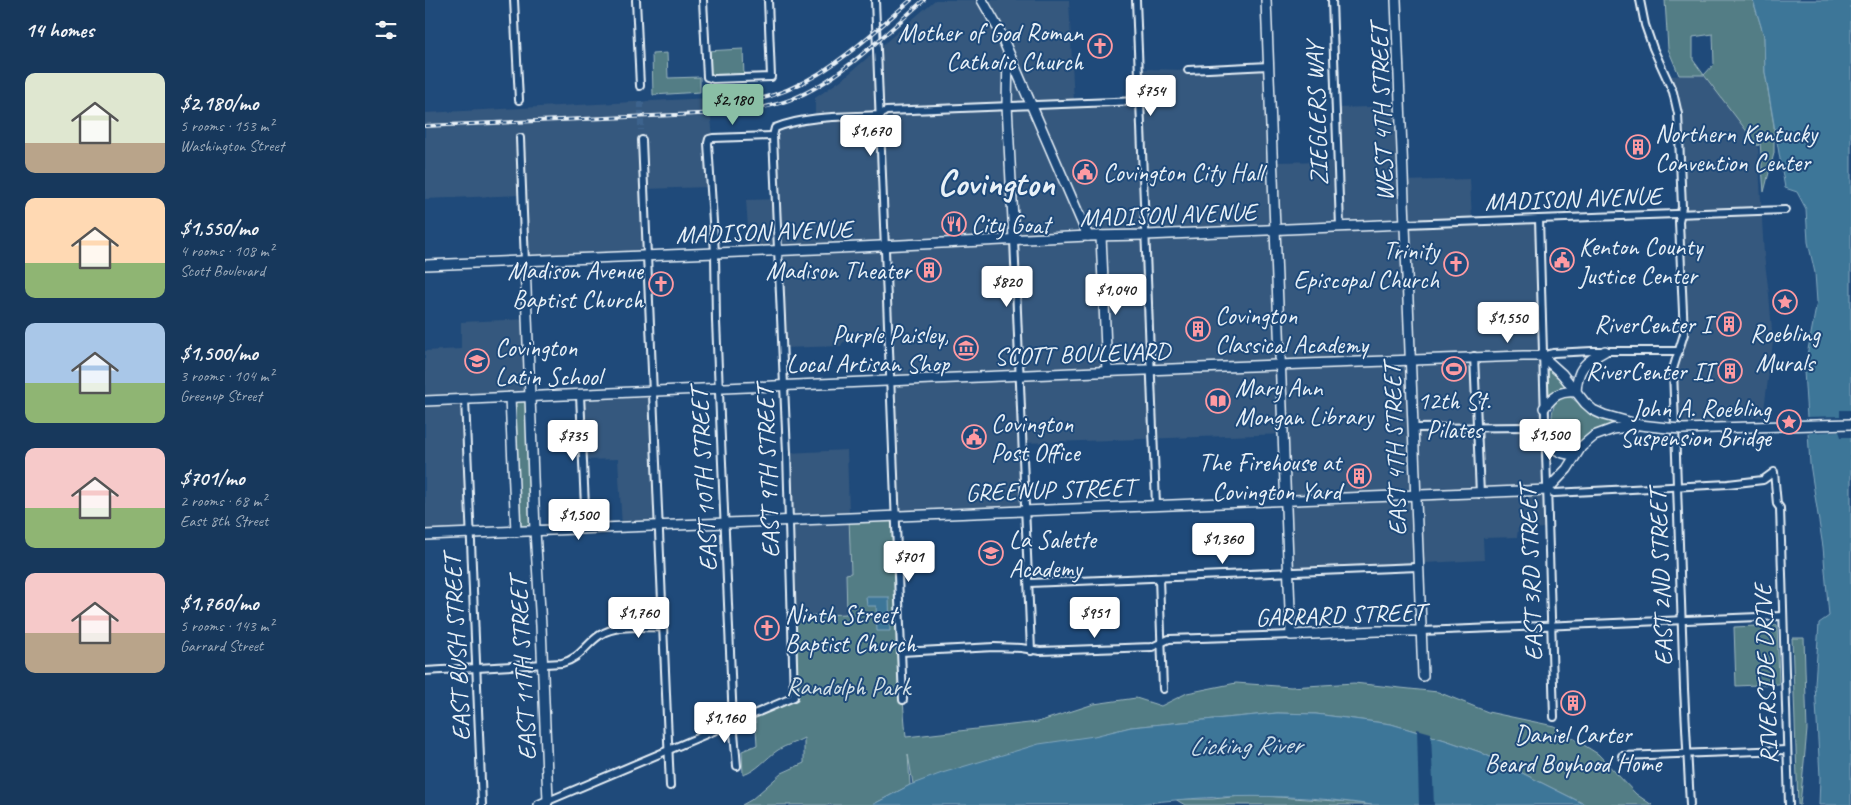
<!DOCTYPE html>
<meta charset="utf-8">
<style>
:root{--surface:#17385c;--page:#203f62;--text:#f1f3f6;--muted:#9eacbb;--accent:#8abfa5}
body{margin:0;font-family:Caveat,sans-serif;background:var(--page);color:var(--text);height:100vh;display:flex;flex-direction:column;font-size:19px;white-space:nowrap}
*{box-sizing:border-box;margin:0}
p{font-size:16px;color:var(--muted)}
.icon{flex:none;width:28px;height:28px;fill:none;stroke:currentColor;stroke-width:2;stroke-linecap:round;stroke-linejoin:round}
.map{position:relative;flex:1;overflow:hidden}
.details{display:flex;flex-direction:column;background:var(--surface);width:425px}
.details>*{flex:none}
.price{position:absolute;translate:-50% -42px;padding:0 11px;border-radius:5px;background:#fff;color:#222;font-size:16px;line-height:32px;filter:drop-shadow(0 1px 2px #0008)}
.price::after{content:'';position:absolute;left:50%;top:30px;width:15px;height:11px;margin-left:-8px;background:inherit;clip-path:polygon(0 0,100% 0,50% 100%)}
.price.current{background:var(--accent);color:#111}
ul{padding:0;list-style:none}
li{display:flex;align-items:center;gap:15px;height:125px;padding:0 25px}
li span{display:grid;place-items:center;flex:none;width:140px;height:100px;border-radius:10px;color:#555}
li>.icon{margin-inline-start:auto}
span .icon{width:60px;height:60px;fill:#fffc;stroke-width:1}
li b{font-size:21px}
h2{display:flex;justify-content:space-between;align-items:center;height:60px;padding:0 25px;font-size:21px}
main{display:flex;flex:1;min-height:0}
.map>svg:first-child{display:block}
.built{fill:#35587e}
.green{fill:#527d85;stroke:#9db7be;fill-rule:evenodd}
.water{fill:#3e7698;stroke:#82a7be}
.pier{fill:#1f4a7a}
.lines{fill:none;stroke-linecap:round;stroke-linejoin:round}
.minor-tunnel{stroke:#3d638d;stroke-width:6;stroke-dasharray:6 3;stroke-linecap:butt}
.minor-casing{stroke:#e8f1f8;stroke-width:10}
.major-casing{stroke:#e8f1f8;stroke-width:12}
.minor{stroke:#1f4a7a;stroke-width:6}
.major{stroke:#1f4a7a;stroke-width:9}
.rail-casing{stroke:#e8f1f8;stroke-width:4}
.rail{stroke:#1f4a7a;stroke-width:2;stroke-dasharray:5.5;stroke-linecap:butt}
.major-bridge-casing{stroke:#e8f1f8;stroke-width:12;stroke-linecap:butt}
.major-bridge{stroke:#1f4a7a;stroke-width:9}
.labels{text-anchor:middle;stroke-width:4;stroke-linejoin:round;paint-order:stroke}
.poi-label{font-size:25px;fill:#e8f1f8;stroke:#1f4a7a;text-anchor:start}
.street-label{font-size:25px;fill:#e8f1f8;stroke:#1f4a7a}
.park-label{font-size:25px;fill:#d2e0e7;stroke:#1f4a7a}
.water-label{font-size:26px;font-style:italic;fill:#cedfea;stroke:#1f4a7a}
.town-label{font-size:35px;font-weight:bold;fill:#e8f1f8;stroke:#1f4a7a}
</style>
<main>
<section class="details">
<h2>14 homes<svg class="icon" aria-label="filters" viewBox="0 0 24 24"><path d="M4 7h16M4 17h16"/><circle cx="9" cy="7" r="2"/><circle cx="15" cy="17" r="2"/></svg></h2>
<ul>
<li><span style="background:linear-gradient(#dfe7d0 70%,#b9a48a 0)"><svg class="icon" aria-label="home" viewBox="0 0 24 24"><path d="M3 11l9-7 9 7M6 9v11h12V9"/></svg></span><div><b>$2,180/mo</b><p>5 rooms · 153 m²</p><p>Washington Street</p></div></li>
<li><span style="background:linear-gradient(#ffd9b3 65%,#8fb573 0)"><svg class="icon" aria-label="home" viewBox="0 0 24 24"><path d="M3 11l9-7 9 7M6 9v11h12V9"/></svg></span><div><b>$1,550/mo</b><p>4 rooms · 108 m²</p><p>Scott Boulevard</p></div></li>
<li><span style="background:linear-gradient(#a9c7e8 60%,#8fb573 0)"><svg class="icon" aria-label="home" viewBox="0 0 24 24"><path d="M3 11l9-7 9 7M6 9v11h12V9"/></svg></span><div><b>$1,500/mo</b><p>3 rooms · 104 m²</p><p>Greenup Street</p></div></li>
<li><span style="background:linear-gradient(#f6c9c9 60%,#8fb573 0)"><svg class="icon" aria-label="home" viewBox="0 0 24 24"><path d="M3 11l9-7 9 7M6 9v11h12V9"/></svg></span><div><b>$701/mo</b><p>2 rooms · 68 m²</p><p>East 8th Street</p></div></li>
<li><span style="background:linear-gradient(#f6c9c9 60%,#b9a48a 0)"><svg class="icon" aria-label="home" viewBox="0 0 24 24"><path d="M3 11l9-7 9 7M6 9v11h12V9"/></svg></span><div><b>$1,760/mo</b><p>5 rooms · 143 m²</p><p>Garrard Street</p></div></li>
</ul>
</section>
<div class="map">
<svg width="1426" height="805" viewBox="0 0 1426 805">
<rect width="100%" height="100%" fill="#1f4a7a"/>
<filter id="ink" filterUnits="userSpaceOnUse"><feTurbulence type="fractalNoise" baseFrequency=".02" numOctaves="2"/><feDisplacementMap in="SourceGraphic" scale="10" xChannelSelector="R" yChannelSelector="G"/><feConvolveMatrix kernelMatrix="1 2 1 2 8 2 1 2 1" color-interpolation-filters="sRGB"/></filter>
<g filter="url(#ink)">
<!-- built -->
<g class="built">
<path d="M510,0h134l5,103 65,-2v-32l49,1 81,-4 3,96 65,-1 -1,-53 64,-2 4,75 66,-2 2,42 67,-2 9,309 -30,1 -1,8 -34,1 1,22 -60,3 -6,4 -130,5 -6,-138 -258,9 2,68 -130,5 -8,-177 -45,3 -2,4 -58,2 -5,-98 -31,2 2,-10 -3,-42 31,-1 -2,-71 40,-8v-22l29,-20z"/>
<path d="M1279,75l54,71 6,109 5,39 4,48 -10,75 -36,1 -1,10 -51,3 -2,-62 11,-35 -6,-220 -12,-38z"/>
<path d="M284,98l4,40 -4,3 1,46 -67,2 4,67 -122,6 -3,-67 -97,4v-86z"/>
<path d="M102,319l4,77 -66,3 5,134 -45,2v-184l36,-2v-27z"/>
<path d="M227,391l6,135 -36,1 -4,-68 -35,1 -3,-65z"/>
<path d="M422,450l4,123 -5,2 1,40 -55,1 -5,-163z"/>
</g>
<!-- green -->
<g class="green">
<path d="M1240,0h88l11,36 1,36 9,54v27l-10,39 -4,-50 -2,4 -54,-71h-25l-11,-26zM1288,34l1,30 -10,11 -11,-15v-23z"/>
<path d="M318,49l1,28h-37l-1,-26z"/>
<path d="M242,53l1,25 32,-1v15l-47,3 -1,-41z"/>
<path d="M1123,368l7,5 11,13 -8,3 -9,7z"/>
<path d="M1143,395l24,19 27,9c-29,5 -26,13 -46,27l-12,-1 -7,-7 -1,-4c-1,-15 -4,-30 7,-42z"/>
<path d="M106,396l4,135 -19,1 -6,-135z"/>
<path d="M471,516l7,184 3,37 132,-15 56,-18 42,-6 25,8 26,-13 49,-10 55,4 63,-4 84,9 50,20 66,14 44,28 38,40 16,11h-66l-106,-53 -35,-12 -54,-16 -75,-10 -39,-1 -146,14 -218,57 -5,-30 2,31 -38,20h-130l9,-5 31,-27 22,-10v-25c-9,5 -18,7 -26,12 -12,8 -21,21 -35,25l-1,-24 15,-6 -2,-32 39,-16 -2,-81 55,-2 -1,-40 5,-1 -2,-55z"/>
<path d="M1352,625l2,59 -43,2 -2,-59z"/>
<path d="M1367,638h12l3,92 -7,75h-2z"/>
<path d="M825,795l100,7 22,3h-187l-10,-6h38z"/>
</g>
<!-- water -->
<g class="water">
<path d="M1328,0h98v805h-32l1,-28 -5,-93 4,-61 10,-7 -6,-69 -13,-83 -6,-93 13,-69 -2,-29 -7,-31 -2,-33 -9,-17 -12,-4 -20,-116 -1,-36z"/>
<path d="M441,597h23l1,34h-13l-1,-25h-9z"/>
<path d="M852,713l39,1 75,10 54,16 35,12 106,53h-214c-78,-12 -162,-11 -240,0h-260l38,-20 32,-12 97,-29 55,-8 37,-9z"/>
</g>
<!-- pier -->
<g class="pier">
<path d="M1415,410h11v27h-10l-2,-6 -34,2 -1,-16 36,-1z"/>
<path d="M992,729l14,4 3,72h-15z"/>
</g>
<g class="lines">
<!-- minor-tunnel -->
<path class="minor-tunnel" d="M216,102v28"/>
<!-- minor casing -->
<g class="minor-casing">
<g id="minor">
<path d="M89,0l5,100"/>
<path d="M211,0l4,86"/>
<path d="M278,0l4,77 6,2 58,-2 -3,-77"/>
<path d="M450,0l28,700"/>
<path d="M711,0l20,505"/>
<path d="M907,0l8,227"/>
<path d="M1215,0l5,25 8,23 20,44 5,22 4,93 -3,14 1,25 4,88 -11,35 11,320 6,116"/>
<path d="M763,70l81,-4"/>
<path d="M95,138l5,124"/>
<path d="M217,140l28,646"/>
<path d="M1114,219l15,498"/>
<path d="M980,224l380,-14"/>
<path d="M589,239l17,412"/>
<path d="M1049,356l6,138"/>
<path d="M1117,356l11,-3 39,-2h87"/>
<path d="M155,395l6,134"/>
<path d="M40,399l17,406"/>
<path d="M988,428l131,-1"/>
<path d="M1122,490l7,3 174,-9 35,-4 11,-8 3,32 3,4 9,297"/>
<path d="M734,578l4,111"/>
<path d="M604,583l389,-16"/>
<path d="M996,631l361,-15"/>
<path d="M476,652l93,-5 27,1 19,3 112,-4 17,-8 122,-4"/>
<path d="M0,671l137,-8c19,-5 23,-18 38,-28 17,-11 42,-7 62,-8"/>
<path d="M1197,756l165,-6"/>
<path d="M312,766l-4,-44 -17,-401 -1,-68 -7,-110 1,-4 4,-1 60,-2"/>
<path d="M123,804v-3l246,-104 -7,-244 -14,-317 2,-8c32,-13 71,-11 105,-13l6,-4 253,-10"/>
</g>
</g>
<!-- major casing -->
<g class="major-casing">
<g id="major">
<path d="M557,0l16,28 10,23 80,185"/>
<path d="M841,0l25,635 86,-4h44"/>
<path d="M971,0l27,676"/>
<path d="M583,54l-1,51 7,134"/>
<path d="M676,236l6,135"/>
<path d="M100,262l10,269 6,95 7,175 -9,4"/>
<path d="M0,265l414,-17 249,-12 58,-1 259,-11"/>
<path d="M85,397l6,135"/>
<path d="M0,401l694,-30 404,-15h19l20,18 23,29 8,7 11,5 36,10 28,3"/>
<path d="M1119,408c9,-12 16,-18 32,-16 1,-24 9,-30 29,-41"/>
<path d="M1257,429l169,-5"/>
<path d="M1120,435c8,14 13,19 30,20"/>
<path d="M0,535l1122,-45 20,-21 14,-22 13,-11 19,-7 22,-3"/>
</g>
</g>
<!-- minor -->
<use href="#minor" class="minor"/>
<!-- major -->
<use href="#major" class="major"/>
<!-- rail casing -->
<g class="rail-casing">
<g id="rail">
<path d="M302,105c80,-8 126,-55 184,-105"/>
<path d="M0,126l296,-13c24,-2 48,-5 71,-14 47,-18 94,-66 132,-99"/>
</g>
</g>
<!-- rail -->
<use href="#rail" class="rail"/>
<!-- major-bridge casing -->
<g class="major-bridge-casing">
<path id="major-bridge" d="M1243,428l14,1"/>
</g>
<!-- major-bridge -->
<use href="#major-bridge" class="major-bridge"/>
</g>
</g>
<!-- icons -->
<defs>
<g id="church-ring" transform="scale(1.25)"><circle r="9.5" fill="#1f4a7a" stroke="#ff9aa2" stroke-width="1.5"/><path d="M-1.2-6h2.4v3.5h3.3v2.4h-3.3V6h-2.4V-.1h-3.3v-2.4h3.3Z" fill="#ff9aa2"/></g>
<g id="building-ring" transform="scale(1.25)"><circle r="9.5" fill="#1f4a7a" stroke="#ff9aa2" stroke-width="1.5"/><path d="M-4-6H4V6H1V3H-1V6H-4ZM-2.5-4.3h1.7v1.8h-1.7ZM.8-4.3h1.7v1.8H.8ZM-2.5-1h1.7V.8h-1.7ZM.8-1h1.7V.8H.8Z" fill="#ff9aa2"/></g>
<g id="civic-ring" transform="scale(1.25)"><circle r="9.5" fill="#1f4a7a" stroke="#ff9aa2" stroke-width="1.5"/><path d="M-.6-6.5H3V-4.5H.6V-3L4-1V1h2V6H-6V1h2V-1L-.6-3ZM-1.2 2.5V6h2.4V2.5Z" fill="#ff9aa2"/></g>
<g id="restaurant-ring" transform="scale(1.25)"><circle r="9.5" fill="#1f4a7a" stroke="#ff9aa2" stroke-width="1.5"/><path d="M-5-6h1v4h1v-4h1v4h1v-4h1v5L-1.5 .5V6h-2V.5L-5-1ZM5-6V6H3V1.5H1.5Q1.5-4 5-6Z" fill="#ff9aa2"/></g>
<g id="sight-ring" transform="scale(1.25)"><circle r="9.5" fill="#1f4a7a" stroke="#ff9aa2" stroke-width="1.5"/><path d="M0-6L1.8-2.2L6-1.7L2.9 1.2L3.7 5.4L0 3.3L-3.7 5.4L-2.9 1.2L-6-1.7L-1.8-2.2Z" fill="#ff9aa2"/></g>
<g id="museum-ring" transform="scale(1.25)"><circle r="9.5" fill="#1f4a7a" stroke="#ff9aa2" stroke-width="1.5"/><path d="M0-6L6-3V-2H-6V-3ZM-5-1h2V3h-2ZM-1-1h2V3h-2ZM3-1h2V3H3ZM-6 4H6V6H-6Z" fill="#ff9aa2"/></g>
<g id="school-ring" transform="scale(1.25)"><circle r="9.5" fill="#1f4a7a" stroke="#ff9aa2" stroke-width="1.5"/><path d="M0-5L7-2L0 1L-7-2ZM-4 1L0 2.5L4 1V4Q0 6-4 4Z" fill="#ff9aa2"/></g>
<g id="stadium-ring" transform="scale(1.25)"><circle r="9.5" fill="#1f4a7a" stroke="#ff9aa2" stroke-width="1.5"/><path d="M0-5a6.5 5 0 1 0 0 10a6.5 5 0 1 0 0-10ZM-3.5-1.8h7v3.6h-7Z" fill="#ff9aa2"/></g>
<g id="library-ring" transform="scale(1.25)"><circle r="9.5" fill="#1f4a7a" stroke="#ff9aa2" stroke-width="1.5"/><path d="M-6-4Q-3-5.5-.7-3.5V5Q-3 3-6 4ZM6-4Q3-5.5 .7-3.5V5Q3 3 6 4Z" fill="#ff9aa2"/></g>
</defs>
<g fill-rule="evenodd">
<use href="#church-ring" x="675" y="46"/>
<use href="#building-ring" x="1213" y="147"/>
<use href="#civic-ring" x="660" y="172"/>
<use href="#restaurant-ring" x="529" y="224"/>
<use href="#civic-ring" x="1137" y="260"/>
<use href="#church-ring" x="1031" y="264"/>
<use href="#building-ring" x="504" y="270"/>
<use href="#church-ring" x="236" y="284"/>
<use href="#sight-ring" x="1360" y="302"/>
<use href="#building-ring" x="1304" y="324"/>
<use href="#building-ring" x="773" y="329"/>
<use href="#museum-ring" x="541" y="348"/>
<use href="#school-ring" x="52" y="361"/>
<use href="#stadium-ring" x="1029" y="369"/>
<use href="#building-ring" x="1305" y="371"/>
<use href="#library-ring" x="793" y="401"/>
<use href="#sight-ring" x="1364" y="422"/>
<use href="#civic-ring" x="549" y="437"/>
<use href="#building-ring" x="934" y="476"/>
<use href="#school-ring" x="566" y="553"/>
<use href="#church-ring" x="342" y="628"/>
<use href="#building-ring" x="1148" y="703"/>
</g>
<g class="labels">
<!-- poi labels -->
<g class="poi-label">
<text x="658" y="41" text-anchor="end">Mother of God Roman<tspan x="658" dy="29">Catholic Church</tspan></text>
<text x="1230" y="142">Northern Kentucky<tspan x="1230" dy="29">Convention Center</tspan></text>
<text x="678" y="181">Covington City Hall</text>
<text x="546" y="233">City Goat</text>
<text x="1154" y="255">Kenton County<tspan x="1154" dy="29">Justice Center</tspan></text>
<text x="1014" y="259" text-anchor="end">Trinity<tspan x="1014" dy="29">Episcopal Church</tspan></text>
<text x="218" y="279" text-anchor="end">Madison Avenue<tspan x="218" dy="29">Baptist Church</tspan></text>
<text x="486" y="279" text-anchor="end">Madison Theater</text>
<text x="790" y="324">Covington<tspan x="790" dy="29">Classical Academy</tspan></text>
<text x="1286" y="333" text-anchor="end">RiverCenter I</text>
<text x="1360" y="342" text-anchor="middle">Roebling<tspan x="1360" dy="29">Murals</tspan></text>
<text x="524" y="343" text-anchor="end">Purple Paisley,<tspan x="524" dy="29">Local Artisan Shop</tspan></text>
<text x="70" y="356">Covington<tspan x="70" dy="29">Latin School</tspan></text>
<text x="1288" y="380" text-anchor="end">RiverCenter II</text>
<text x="810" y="396">Mary Ann<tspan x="810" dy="29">Mongan Library</tspan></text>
<text x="1029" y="409" text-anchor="middle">12th St.<tspan x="1029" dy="29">Pilates</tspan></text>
<text x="1346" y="417" text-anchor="end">John A. Roebling<tspan x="1346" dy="29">Suspension Bridge</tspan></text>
<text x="566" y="432">Covington<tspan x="566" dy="29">Post Office</tspan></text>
<text x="916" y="471" text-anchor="end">The Firehouse at<tspan x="916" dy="29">Covington Yard</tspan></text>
<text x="584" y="548">La Salette<tspan x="584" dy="29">Academy</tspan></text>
<text x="360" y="623">Ninth Street<tspan x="360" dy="29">Baptist Church</tspan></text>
<text x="1148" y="743" text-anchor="middle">Daniel Carter<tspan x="1148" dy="29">Beard Boyhood Home</tspan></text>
</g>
<!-- street labels -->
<g class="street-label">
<text transform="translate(956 113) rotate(-92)" y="9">WEST 4TH STREET</text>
<text transform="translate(891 114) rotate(-92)" y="9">ZIEGLERS WAY</text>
<text transform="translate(1148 198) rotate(-2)" y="9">MADISON AVENUE</text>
<text transform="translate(743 214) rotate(-2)" y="9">MADISON AVENUE</text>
<text transform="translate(339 231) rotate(-2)" y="9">MADISON AVENUE</text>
<text transform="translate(657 353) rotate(-2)" y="9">SCOTT BOULEVARD</text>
<text transform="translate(969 450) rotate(-92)" y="9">EAST 4TH STREET</text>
<text transform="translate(342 472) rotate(-92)" y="9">EAST 9TH STREET</text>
<text transform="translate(278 480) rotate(-93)" y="9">EAST 10TH STREET</text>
<text transform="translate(625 489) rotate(-2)" y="9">GREENUP STREET</text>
<text transform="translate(1105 574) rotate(-92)" y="9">EAST 3RD STREET</text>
<text transform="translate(1235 578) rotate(-92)" y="9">EAST 2ND STREET</text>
<text transform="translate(915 614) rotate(-2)" y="9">GARRARD STREET</text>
<text transform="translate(31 648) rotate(-93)" y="9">EAST BUSH STREET</text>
<text transform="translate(97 669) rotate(-93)" y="9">EAST 11TH STREET</text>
<text transform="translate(1340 674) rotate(-92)" y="9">RIVERSIDE DRIVE</text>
</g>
<!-- park labels -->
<g class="park-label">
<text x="423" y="695">Randolph Park</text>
</g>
<!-- water labels -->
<g class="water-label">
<text transform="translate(820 745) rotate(-1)" y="9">Licking River</text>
</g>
<!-- town labels -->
<g class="town-label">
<text x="571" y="195">Covington</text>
</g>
</g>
</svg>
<b class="price" style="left:726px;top:117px">$754</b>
<b class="price current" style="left:308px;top:126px">$2,180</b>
<b class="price" style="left:446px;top:157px">$1,670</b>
<b class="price" style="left:582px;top:308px">$820</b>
<b class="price" style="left:691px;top:316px">$1,040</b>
<b class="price" style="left:1083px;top:344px">$1,550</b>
<b class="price" style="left:1125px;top:461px">$1,500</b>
<b class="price" style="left:148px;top:462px">$735</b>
<b class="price" style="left:154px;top:541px">$1,500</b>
<b class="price" style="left:798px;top:565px">$1,360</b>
<b class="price" style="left:484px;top:583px">$701</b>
<b class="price" style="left:214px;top:639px">$1,760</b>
<b class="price" style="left:670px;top:639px">$951</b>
<b class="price" style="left:300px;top:744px">$1,160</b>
</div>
</main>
